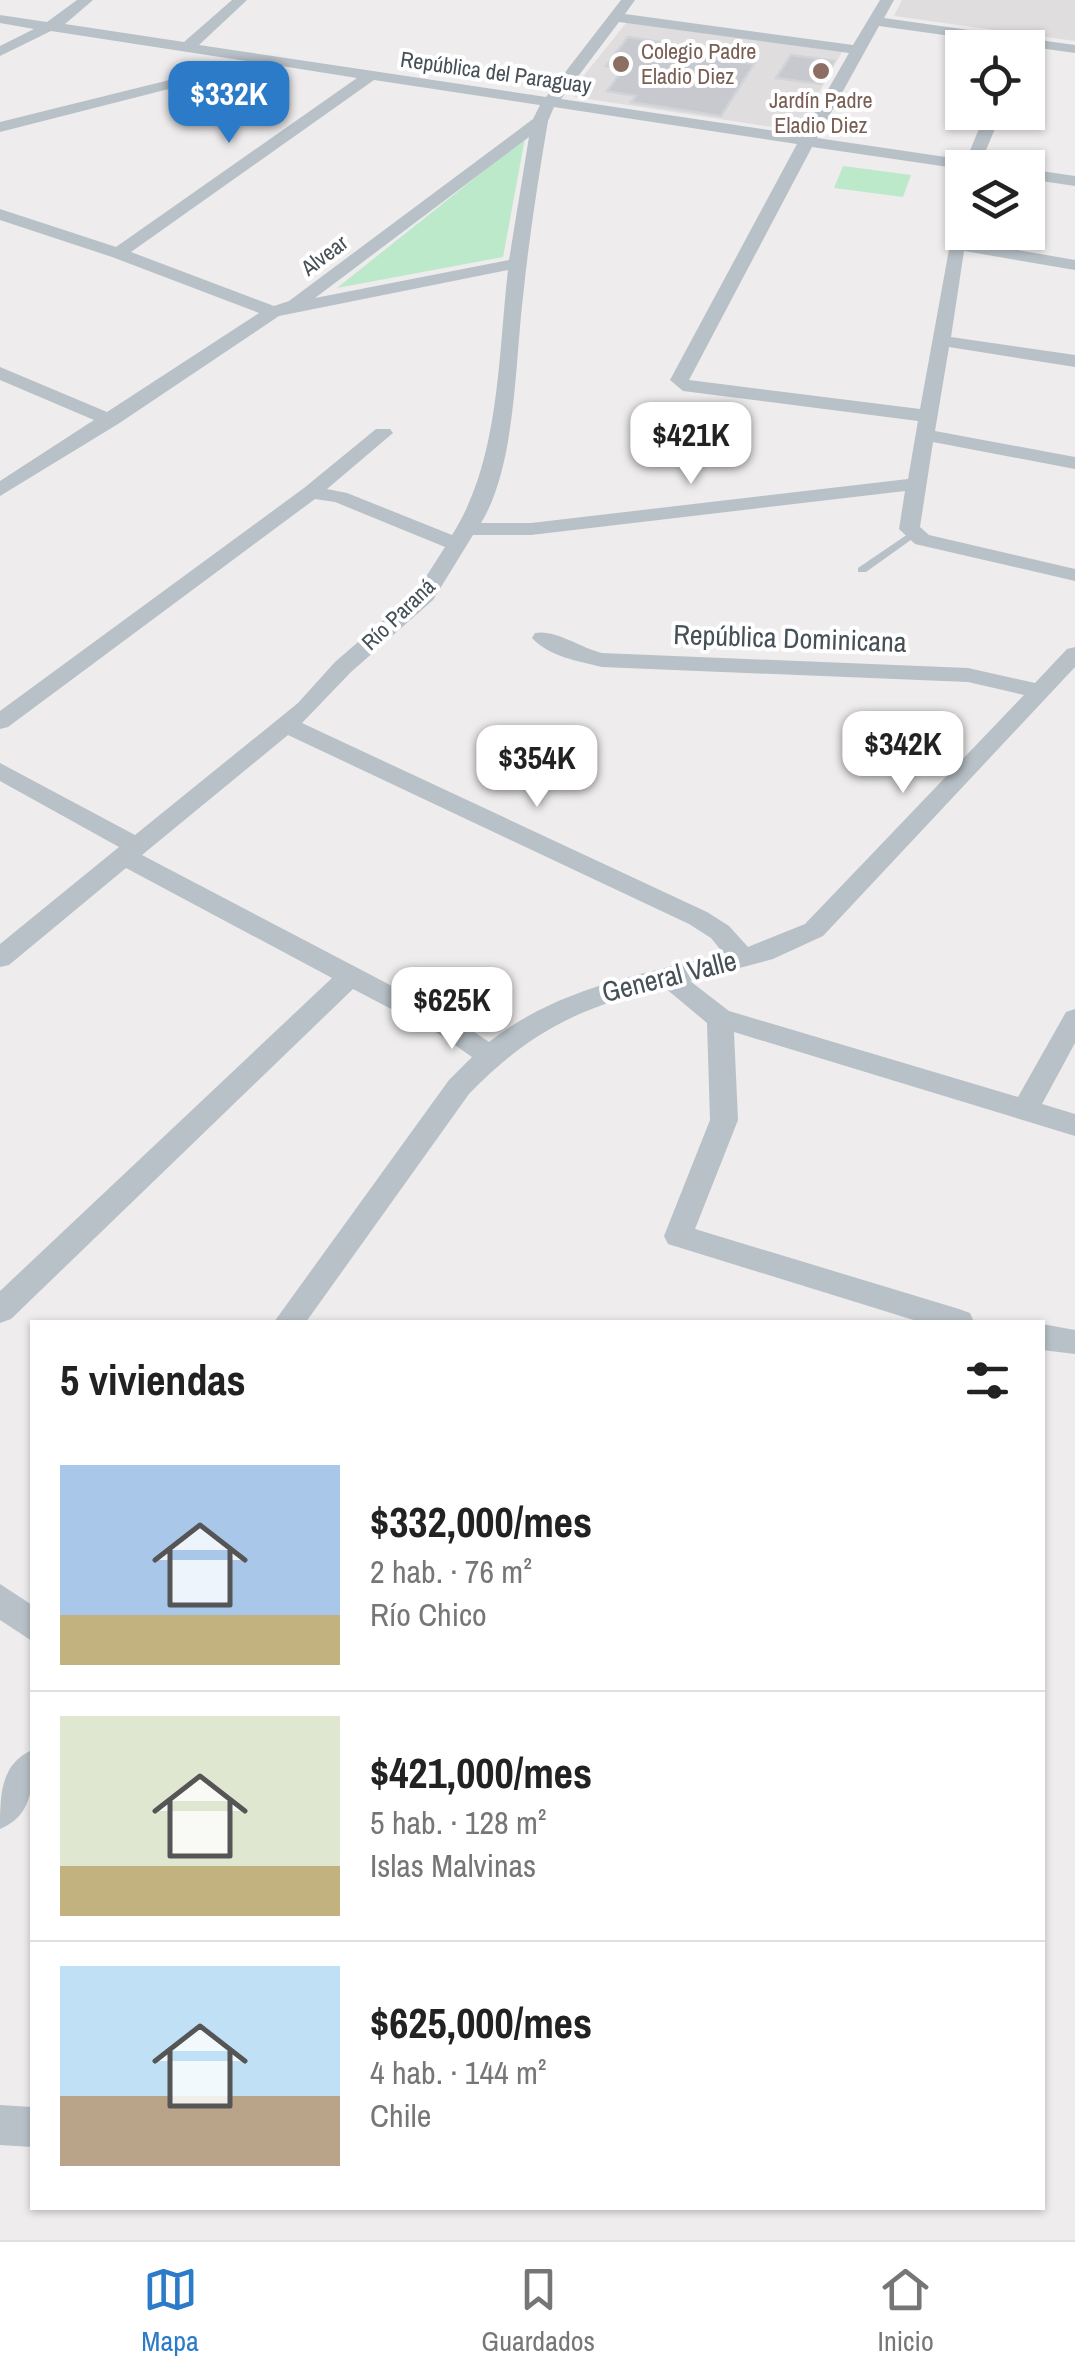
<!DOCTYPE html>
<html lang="es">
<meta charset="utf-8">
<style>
:root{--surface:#fff;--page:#f2f2f2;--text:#222;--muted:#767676;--line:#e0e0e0;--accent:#2b7bc9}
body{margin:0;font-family:"Archivo Narrow",sans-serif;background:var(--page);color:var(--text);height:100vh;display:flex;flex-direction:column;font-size:38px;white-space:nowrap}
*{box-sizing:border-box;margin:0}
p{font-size:32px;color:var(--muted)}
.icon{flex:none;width:55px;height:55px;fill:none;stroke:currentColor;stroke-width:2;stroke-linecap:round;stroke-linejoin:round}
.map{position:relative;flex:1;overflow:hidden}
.details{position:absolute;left:30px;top:1320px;width:1015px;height:890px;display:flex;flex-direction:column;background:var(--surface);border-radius:0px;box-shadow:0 2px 8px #0004}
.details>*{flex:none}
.controls{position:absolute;left:945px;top:30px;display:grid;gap:20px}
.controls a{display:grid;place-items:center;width:100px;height:100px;border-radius:0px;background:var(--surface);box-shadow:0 2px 8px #0004;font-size:50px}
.price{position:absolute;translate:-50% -85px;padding:0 22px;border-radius:20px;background:#fff;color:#222;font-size:32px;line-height:65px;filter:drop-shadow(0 2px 5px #0008)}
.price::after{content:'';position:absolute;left:50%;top:60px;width:30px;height:22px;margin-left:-15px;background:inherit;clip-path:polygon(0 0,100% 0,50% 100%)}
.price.selected{background:var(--accent);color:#fff}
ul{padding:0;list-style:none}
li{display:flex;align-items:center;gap:30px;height:250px;padding:0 30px}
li+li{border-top:2px solid var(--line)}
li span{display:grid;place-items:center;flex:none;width:280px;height:200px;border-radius:0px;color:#555}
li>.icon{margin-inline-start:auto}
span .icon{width:120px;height:120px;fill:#fffc;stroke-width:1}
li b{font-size:42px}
h2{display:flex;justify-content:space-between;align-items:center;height:120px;padding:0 30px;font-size:42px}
.dock{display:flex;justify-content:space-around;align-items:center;height:140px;border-top:2px solid var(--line);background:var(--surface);font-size:28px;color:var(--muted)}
.dock a{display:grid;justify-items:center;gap:5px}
.dock .selected{color:var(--accent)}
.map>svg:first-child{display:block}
.education{fill:#dfdddd}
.green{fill:#bde9cb}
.building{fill:#c7c9ce;stroke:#d0d3d7;stroke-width:2.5}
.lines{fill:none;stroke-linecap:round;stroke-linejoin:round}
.service{fill:#b8c1c7;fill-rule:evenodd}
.minor{fill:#b8c1c7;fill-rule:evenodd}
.education-dot{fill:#8d6e63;stroke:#fff;stroke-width:4}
.labels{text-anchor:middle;stroke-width:8;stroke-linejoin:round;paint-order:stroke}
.far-education-label{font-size:22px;fill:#785e54;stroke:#fff;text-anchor:start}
.far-street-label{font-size:22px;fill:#465057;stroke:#fff}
.street-label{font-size:28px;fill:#465057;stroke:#fff}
</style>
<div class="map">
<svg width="1075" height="2240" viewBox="0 0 1075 2240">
<rect width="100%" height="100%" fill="#eeecec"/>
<!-- education -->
<g class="education">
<path d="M902,0h173v41l-181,-25z"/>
<path d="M627,22l215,30 -41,72 -22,4 -204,-31 -4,-4 2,-4z"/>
</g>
<!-- green -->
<g class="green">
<path d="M525,138l-22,119 -166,31z"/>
<path d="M843,166l68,9 -8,22 -69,-9z"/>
</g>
<!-- building -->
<g class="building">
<path d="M628,37l95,15 -5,7 36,5 -33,52 -90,-14 5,-6 -29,-5 17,-23 -18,-2z"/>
<path d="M791,55l43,6 -13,23 -45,-6z"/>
</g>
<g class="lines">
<!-- service -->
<path class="service" d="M911,532l5,3 -1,2 -49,35h-8v-4z"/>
<!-- minor -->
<g class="minor">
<path d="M77,0h16l-28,24 119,18 48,-42h15l-48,45 347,52 75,-97h14l-10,14 228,31 27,-45h14l-10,18 191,27v8l-196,-27 -62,112 149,22 20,-48h16l-21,50 13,6 -32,1 -150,-22 -123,233 231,29 36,-198 6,-1 4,31 109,19v10l-111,-19 -13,86 124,18v12l-126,-20 -14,84 140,26v12l-142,-27 -13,85 9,8 146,34v12l-160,-37 -16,-15 6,-38 -374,44h-58l-40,65 -82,72 -49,51 405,189 22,14 19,21 57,-23 219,-229 -56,-13 -366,-15c-24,-6 -52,-10 -70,-29l3,-5c20,-4 46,15 67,20l366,15 67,15 32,-34 8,-2v20l-252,269 -50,23 -83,22 39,30 289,86 48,-85 9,-3v34l-33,61 33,10v22l-341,-104 4,88 -43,109 264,80 11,4 4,9h-54l-252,-78 -4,-8 46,-116 -3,-97 -43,-36c-84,20 -135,45 -195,107l-163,228h-32l175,-242 23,-23 -33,-23 -86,-45 -342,330 -11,4v-32l332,-313 -206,-110 -117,97 -9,2v-23l119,-97 -119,-66v-18l135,72 163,-132 37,-41 82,-71 28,-44 -110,-45 -20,-3 -307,228 -8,2v-18l304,-223 72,-59h14l3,4 -66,56 20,4 105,42c48,-75 46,-179 56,-265l-229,46 -161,108 -118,72v-15l94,-61 -94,-40v-13l107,45 152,-99 -147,-56 -112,-37v-11l116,38 241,-169 -101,-16 -1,5 -255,65v-10l246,-61 -195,-30 -51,25v-10l34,-17 -34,-6v-8l47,7zM619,22l230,31 -47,82 -241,-36zM374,80l166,25 -7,14 -244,182 -15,5 -143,-54zM554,107l243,37 -127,236 13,11 235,30 -10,58 -377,44h-50c35,-57 34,-160 42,-226 6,-59 15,-117 25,-176zM529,137l-20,123 -194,38zM288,735l401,189 22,14 13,16c-82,20 -167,34 -235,88l-32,-22 -315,-165z"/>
<path d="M1028,169l47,7v10l-47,-7z"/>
<path d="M1042,1324l33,6v24l-33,-4z"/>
<path d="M0,1584l32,21v36l-32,-21z"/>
<path d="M32,1750c2,31 2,65 -32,79 0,-32 0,-65 32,-79z"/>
<path d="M0,2105l32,2v40l-32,-2z"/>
</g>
</g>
<!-- markers -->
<g class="education-dot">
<circle cx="621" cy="64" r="10"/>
<circle cx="821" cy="71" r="10"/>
</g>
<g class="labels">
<!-- far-education labels -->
<g class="far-education-label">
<text x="641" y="59">Colegio Padre<tspan x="641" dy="25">Eladio Diez</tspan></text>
<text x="821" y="108" text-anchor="middle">Jardín Padre<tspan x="821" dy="25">Eladio Diez</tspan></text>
</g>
<!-- far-street labels -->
<g class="far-street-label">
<text transform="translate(496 72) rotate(8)" y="8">República del Paraguay</text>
<text transform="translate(324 255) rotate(-37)" y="8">Alvear</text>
<text transform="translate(398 614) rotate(-44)" y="8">Río Paraná</text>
</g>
<!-- street labels -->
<g class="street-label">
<text transform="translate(790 638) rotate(2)" y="10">República Dominicana</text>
<text transform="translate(669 976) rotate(-14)" y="10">General Valle</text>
</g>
</g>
</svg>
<div class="controls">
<a><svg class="icon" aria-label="locate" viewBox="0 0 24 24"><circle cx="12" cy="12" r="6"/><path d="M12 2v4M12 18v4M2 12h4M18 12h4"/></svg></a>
<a><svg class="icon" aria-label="layers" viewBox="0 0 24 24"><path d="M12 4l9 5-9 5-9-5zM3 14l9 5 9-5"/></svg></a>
</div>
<b class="price selected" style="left:229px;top:146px">$332K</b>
<b class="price" style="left:691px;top:487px">$421K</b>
<b class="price" style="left:903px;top:796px">$342K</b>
<b class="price" style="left:537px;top:810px">$354K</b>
<b class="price" style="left:452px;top:1052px">$625K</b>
<section class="details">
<h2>5 viviendas<svg class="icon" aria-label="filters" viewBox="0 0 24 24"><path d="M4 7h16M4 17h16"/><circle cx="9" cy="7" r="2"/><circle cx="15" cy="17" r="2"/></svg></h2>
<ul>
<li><span style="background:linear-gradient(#a9c7e8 75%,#c2b280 0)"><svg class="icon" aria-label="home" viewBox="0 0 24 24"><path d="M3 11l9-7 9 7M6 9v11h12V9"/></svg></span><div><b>$332,000/mes</b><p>2 hab. · 76 m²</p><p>Río Chico</p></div></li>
<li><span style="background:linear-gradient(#dfe7d0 75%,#c2b280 0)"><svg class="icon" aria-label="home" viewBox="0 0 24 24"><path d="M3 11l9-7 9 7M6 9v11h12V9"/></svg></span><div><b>$421,000/mes</b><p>5 hab. · 128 m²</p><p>Islas Malvinas</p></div></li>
<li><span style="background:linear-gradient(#bfe0f5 65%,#b9a48a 0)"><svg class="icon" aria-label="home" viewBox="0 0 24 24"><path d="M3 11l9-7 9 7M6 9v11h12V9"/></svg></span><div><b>$625,000/mes</b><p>4 hab. · 144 m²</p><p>Chile</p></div></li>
</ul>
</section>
</div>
<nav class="dock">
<a class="selected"><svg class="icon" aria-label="map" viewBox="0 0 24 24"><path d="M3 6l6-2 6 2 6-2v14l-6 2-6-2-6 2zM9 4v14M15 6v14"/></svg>Mapa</a>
<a><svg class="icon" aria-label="saved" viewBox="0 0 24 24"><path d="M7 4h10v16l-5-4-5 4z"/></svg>Guardados</a>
<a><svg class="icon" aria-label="home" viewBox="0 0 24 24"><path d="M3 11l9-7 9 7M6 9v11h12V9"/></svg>Inicio</a>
</nav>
